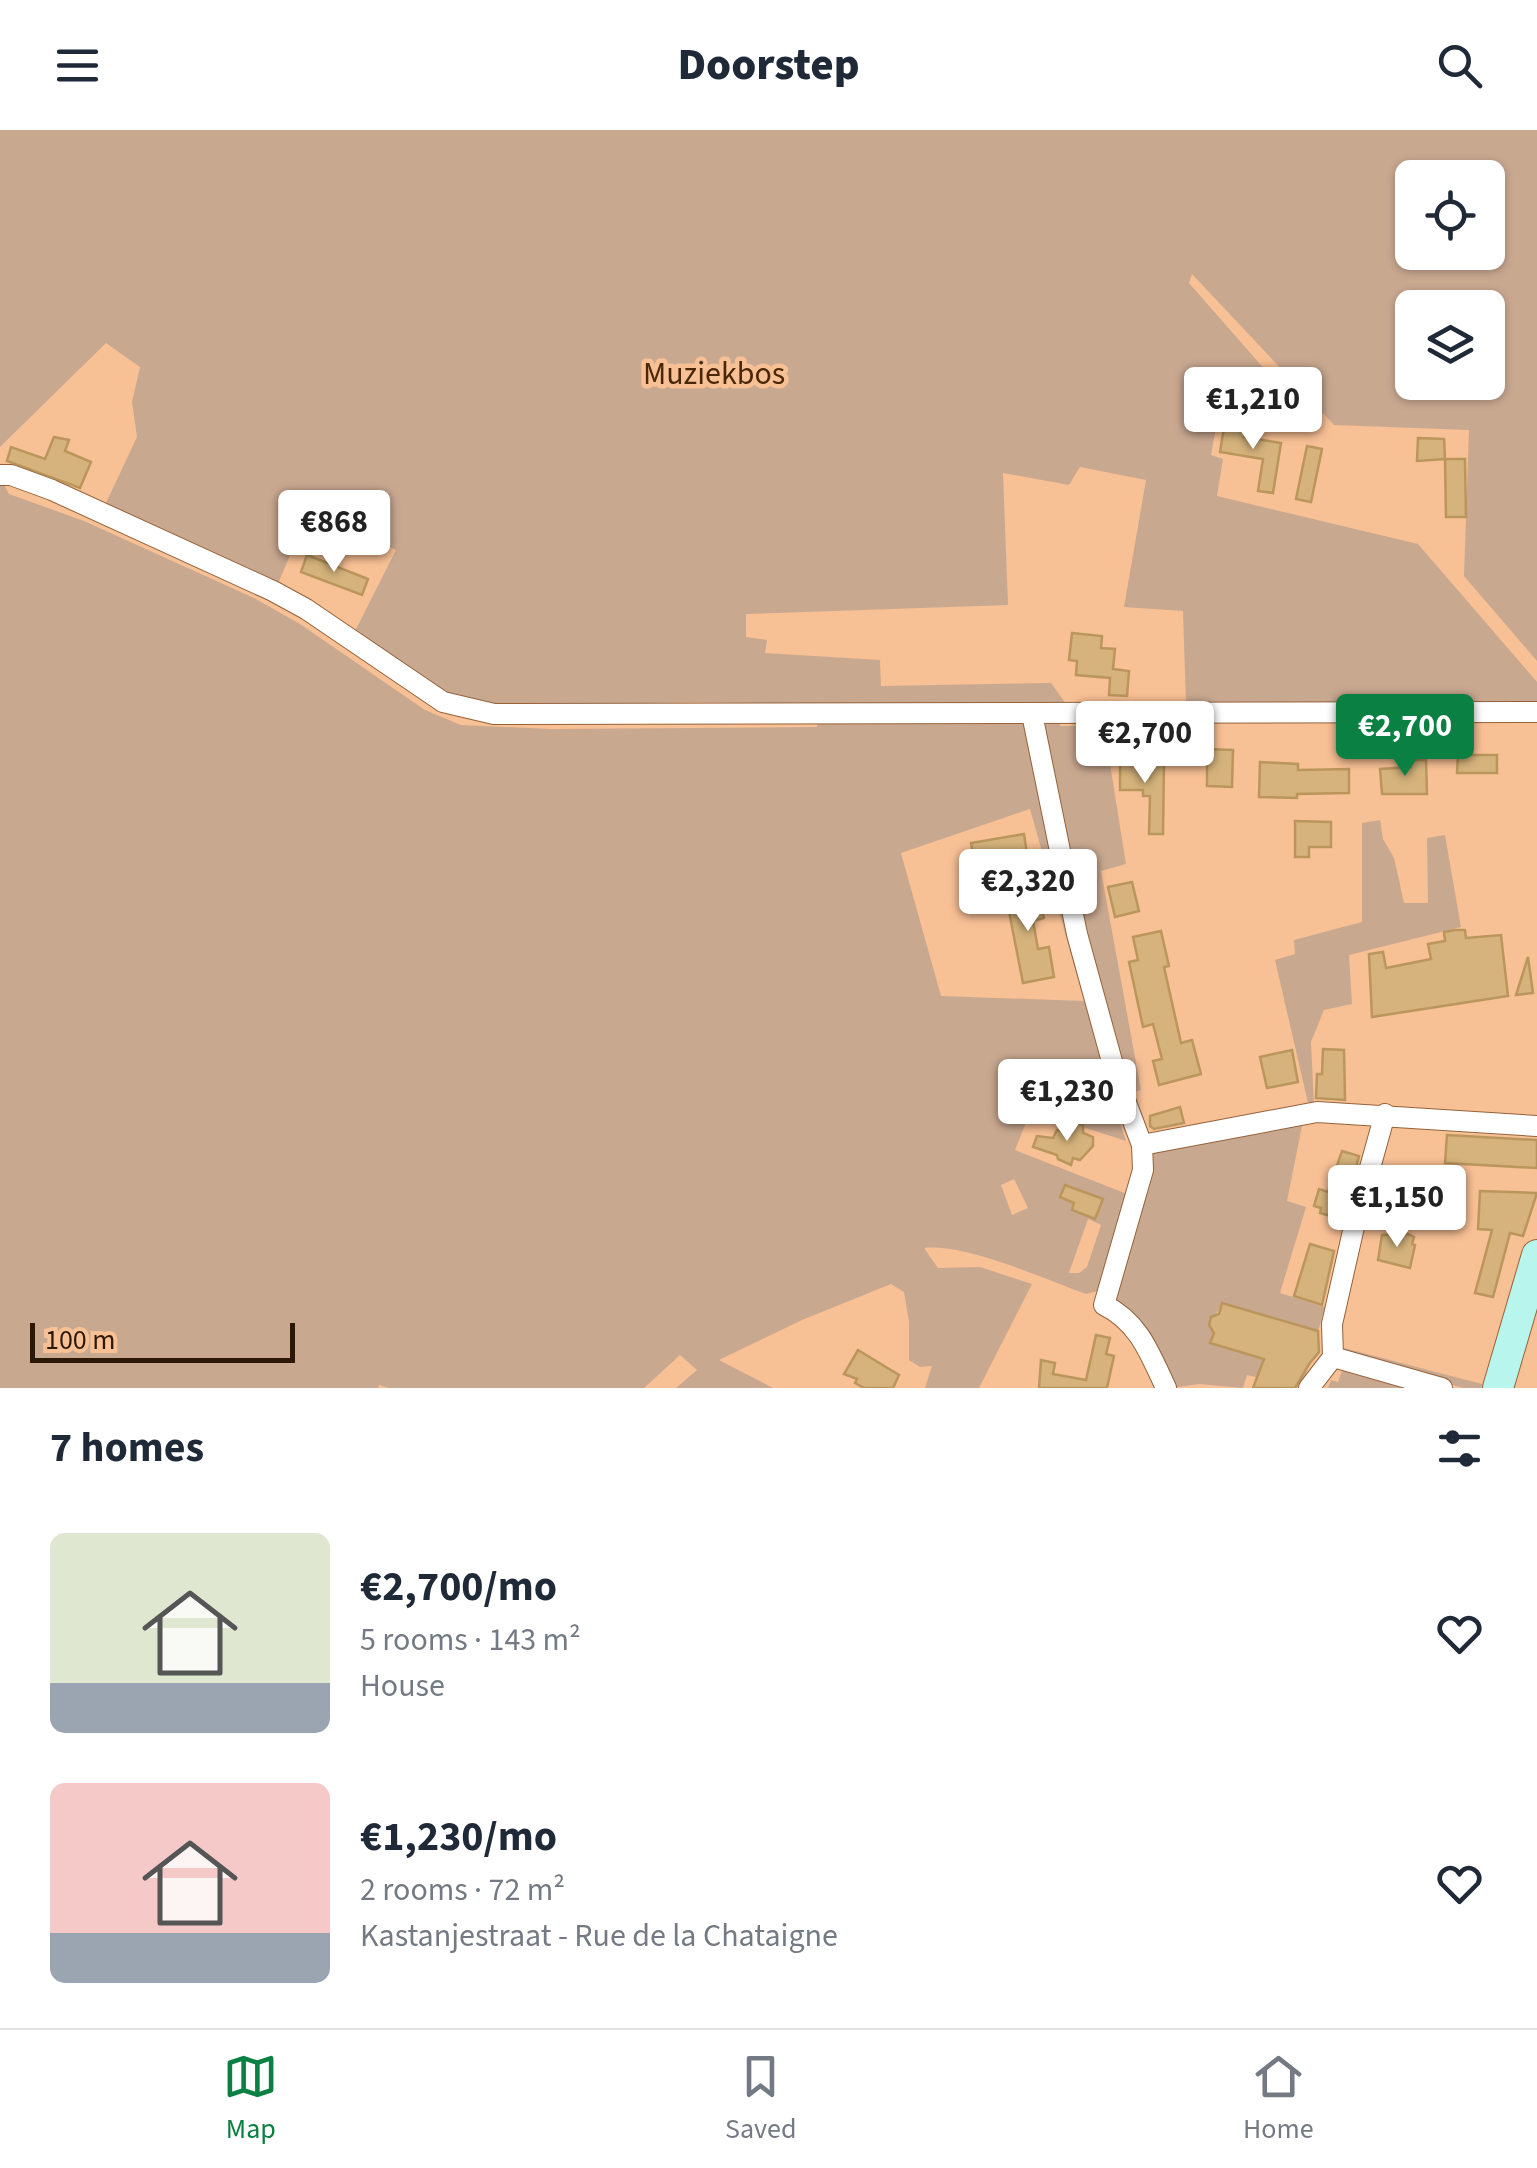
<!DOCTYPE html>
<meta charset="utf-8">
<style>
:root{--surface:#fff;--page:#f2f2f3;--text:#1f2937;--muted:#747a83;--line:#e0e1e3;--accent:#0b8043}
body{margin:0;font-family:"Source Sans 3",sans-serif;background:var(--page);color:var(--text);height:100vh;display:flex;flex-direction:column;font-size:38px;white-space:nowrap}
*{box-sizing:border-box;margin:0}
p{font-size:32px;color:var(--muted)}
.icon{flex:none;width:55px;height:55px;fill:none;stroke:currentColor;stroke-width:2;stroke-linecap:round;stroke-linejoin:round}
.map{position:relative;height:1258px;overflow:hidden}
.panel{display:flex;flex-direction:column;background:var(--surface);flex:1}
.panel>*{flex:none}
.fabs{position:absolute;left:1395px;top:30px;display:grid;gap:20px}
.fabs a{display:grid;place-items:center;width:110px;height:110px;border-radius:15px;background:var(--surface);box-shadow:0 2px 8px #0004;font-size:50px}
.scale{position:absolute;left:30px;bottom:25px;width:265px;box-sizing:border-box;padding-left:10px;border:5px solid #2c1807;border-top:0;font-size:28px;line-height:35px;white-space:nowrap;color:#2c1807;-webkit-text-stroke:8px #f8c095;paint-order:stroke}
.price{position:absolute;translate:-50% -85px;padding:0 22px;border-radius:10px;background:#fff;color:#222;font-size:32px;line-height:65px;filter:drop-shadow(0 2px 5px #0008)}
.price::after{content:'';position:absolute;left:50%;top:60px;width:30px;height:22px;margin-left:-15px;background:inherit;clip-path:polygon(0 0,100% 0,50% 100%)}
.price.on{background:var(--accent);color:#fff}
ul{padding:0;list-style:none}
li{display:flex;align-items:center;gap:30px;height:250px;padding:0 50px}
li span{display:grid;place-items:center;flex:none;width:280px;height:200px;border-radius:15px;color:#555}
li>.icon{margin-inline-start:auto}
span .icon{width:120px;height:120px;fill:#fffc;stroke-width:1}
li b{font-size:42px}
h2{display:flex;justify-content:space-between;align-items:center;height:120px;padding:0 50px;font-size:42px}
header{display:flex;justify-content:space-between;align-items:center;height:130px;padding:0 50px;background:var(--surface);font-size:45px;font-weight:800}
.tab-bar{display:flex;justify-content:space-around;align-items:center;height:140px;border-top:2px solid var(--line);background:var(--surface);font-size:28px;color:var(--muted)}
.tab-bar a{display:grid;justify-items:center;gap:5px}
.tab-bar .on{color:var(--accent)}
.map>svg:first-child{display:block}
.green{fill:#c9a890;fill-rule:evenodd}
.building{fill:#d6b37c;stroke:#ba965d;stroke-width:2.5}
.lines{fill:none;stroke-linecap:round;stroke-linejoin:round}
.street-casing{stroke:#95623a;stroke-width:22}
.secondary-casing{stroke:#95623a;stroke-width:32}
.street{stroke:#fff;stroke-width:20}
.secondary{stroke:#b8f6ed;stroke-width:30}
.labels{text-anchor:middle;stroke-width:9;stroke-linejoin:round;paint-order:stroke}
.park-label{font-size:32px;fill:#492707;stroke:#f8c095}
</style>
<header><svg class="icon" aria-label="menu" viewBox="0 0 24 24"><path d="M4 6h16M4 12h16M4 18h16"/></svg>Doorstep<svg class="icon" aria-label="search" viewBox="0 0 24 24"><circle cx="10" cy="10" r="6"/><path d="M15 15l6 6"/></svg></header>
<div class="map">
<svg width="1537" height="1258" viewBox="0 0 1537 1258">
<rect width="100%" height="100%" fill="#f8c095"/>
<!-- green -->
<g class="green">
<path d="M0,0h1537v531l-73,-85 5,-146 -135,-5 -142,-151 -3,9 114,130 -17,15 -18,-6 -4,9 -46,-14 -7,38 12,4 -6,37 201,48 119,138v25l-351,-3 -3,-93 -59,-4 22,-127 -66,-13 -11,18 -66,-12 5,132 -262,9v23l21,3 -2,13 115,7 1,26 170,-3 13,18 -4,25h44l22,138 -25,7 40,219 -29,9 14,42 -95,-31 -16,40 112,44 -29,97 -12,3c-42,-15 -121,-51 -162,-46l14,20 42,-1 52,17 -53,104h-54l7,-22 -12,1 -11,-7v-38l-5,-30 -13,-8 -89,36 -83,40 54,28h-97l21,-18 -17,-15 -36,33h-255l-10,-3 -1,3h-378v-911l9,17 75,27 170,77 46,26 125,86 36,15 89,4 267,-2 2,-23 -123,-2 -197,4 -56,-12 -89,-61 42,-83 -86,-42 -33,78 -172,-81 32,-68 -5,-35 8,-35 -34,-24 -106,104zM1412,48h76v74h-76zM1412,178h76v74h-76zM1030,679l54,192 -143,-5 -40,-143zM1014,1049l14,29 -16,7 -11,-30zM1088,1089l13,6 -14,42 -8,6h-10z"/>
<path d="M1380,690l3,19 11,19 10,45h24l-1,-65 18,-3 16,92 -112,28 3,49 -28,6 -13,32 3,64 -6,-3 -33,-143 20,-6 -1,-14 68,-18v-99z"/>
<path d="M1303,991l-16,80 19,6 -26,86 45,14 -7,24 -95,-28 -14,22 5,8 -3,11 96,27 -6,17 -54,-13 -4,13 -44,-4 -27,4 -54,-82 -3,-15 36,-139z"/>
<path d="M1344,1218l138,36 -1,4h-17l-122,-32z"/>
<path d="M1342,1241l62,17h-76l3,-8 7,2z"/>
</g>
<!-- building -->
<g class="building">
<path d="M1225,291l21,3 -2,13 37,6 -8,50 -15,-2 5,-32 -43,-7z"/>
<path d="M54,307l15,3 -4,11 26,11 -11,26 -73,-27 4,-14 34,12z"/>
<path d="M1418,308l26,1 1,20 -28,2z"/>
<path d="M1307,316l15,3 -11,53 -15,-3z"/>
<path d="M1445,329h20l1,58h-20z"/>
<path d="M307,425l61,24 -6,16 -61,-23z"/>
<path d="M1072,503l30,3 -1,12 14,1 -2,20 16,2 -2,25 -18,-1 1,-17 -34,-3 1,-14 -8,-1z"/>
<path d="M1207,619l26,1 -1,37 -25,-1z"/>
<path d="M1120,622h14v10l30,-1 -1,73h-14l1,-38h-7v-6h-23z"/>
<path d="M1458,625h39v18h-40z"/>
<path d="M1410,630h16l1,34h-45l-2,-25 31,-2z"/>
<path d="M1260,632l38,2v6l51,-1v24l-52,1v4l-38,-1z"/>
<path d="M1295,691l36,1v25h-22v10h-14z"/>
<path d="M1024,704l4,27 -52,9 -5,-27z"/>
<path d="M1132,752l7,29 -24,6 -7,-30z"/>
<path d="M1035,754l9,34 -11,3 5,28 11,-2 5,30 -31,6 -18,-92z"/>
<path d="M1455,800h10l1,8 35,-3 7,61 -136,21 -3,-63 14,-2 3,16 45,-9 -3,-15 17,-3 -1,-9z"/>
<path d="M1161,801l8,35 -5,1 17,76 11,-3 9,34 -42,11 -6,-24 9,-2 -9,-35 -10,3 -14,-65 9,-2 -5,-23z"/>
<path d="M1528,827l5,36 -17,2z"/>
<path d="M1323,919l21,1 1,50 -29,-2 1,-24h5z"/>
<path d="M1292,920l6,32 -31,6 -7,-31z"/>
<path d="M1180,977l4,16 -30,6 -4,-3v-10z"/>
<path d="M1075,992l8,3v8l10,4v9l-13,14 -7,-2 -2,7 -13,-6 -1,-4 -24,-8 4,-11 16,2 4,-8 9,2 2,-6 5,1z"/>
<path d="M1447,1005l90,5v28l-92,-5z"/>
<path d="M1342,1021l17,5 -17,63 -22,-6 1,-5 -7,-2 5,-17 9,3z"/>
<path d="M1065,1055l38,14 -8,20 -23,-9 2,-7 -14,-6z"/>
<path d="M1480,1061l57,2 -14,43 -13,-3 -17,64 -18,-4 17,-63 -14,-1z"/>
<path d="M1408,1104l6,3 -2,7 3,1 -5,23 -32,-8 4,-25z"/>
<path d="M1310,1114l24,7 -12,54 -28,-9z"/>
<path d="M1222,1173l96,28 1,21 -10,12 -14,24h-42l11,-29 -54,-16 4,-10 -5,-8 2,-8 8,-3z"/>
<path d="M1096,1205l14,3 -4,16 8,2 -7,32h-68l2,-28 14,3 -2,11 33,6z"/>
<path d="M858,1220l41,25 -6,13h-29l-9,-5 2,-4 -13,-5z"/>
</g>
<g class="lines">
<!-- street casing -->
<g class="street-casing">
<g id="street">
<path d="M0,345h11l41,15 221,101 33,18 137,93 51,12 1043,-2"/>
<path d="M1032,584l45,220 39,142 26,69 1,25 -39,135c35,17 46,49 62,83"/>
<path d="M1142,1015l175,-33 220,14"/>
<path d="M1333,1227l109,31"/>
<path d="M1309,1258l24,-31 -1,-33 24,-106 29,-104"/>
</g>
</g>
<!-- secondary casing -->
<g class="secondary-casing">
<path id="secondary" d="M1498,1258l39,-133"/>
</g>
<!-- street -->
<use href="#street" class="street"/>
<!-- secondary -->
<use href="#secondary" class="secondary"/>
</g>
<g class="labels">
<!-- park labels -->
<g class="park-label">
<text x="714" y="254">Muziekbos</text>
</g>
</g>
</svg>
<div class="fabs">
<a><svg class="icon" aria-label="locate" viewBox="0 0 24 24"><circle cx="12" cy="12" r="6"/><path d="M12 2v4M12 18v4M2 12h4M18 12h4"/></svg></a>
<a><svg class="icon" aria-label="layers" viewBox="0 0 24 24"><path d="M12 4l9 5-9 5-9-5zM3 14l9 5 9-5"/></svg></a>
</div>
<div class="scale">100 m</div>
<b class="price" style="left:1253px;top:322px">€1,210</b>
<b class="price" style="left:334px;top:445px">€868</b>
<b class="price on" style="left:1405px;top:649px">€2,700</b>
<b class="price" style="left:1145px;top:656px">€2,700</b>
<b class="price" style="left:1028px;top:804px">€2,320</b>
<b class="price" style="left:1067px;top:1014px">€1,230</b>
<b class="price" style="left:1397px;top:1120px">€1,150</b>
</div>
<section class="panel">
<h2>7 homes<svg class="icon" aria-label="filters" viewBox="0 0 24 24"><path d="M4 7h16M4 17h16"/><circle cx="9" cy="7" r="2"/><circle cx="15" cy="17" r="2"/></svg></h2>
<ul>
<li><span style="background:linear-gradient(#dfe7d0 75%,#9aa5b1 0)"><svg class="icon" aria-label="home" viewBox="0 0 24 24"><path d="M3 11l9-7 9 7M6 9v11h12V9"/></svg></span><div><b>€2,700/mo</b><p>5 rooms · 143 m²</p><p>House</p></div><svg class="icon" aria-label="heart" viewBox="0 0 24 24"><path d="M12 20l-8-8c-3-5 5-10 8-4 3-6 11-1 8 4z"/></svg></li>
<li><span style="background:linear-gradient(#f6c9c9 75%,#9aa5b1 0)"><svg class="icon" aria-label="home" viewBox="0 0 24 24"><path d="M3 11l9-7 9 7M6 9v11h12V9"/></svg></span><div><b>€1,230/mo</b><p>2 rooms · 72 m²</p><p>Kastanjestraat - Rue de la Chataigne</p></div><svg class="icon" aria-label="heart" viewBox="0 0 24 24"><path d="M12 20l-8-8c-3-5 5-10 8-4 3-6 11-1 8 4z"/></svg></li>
</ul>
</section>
<nav class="tab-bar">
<a class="on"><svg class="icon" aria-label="map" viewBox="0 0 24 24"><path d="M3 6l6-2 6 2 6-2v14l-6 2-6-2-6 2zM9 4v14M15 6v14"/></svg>Map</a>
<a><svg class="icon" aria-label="saved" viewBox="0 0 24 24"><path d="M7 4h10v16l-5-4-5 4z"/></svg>Saved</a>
<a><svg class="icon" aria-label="home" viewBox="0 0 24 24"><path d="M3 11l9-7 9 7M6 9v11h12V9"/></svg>Home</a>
</nav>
